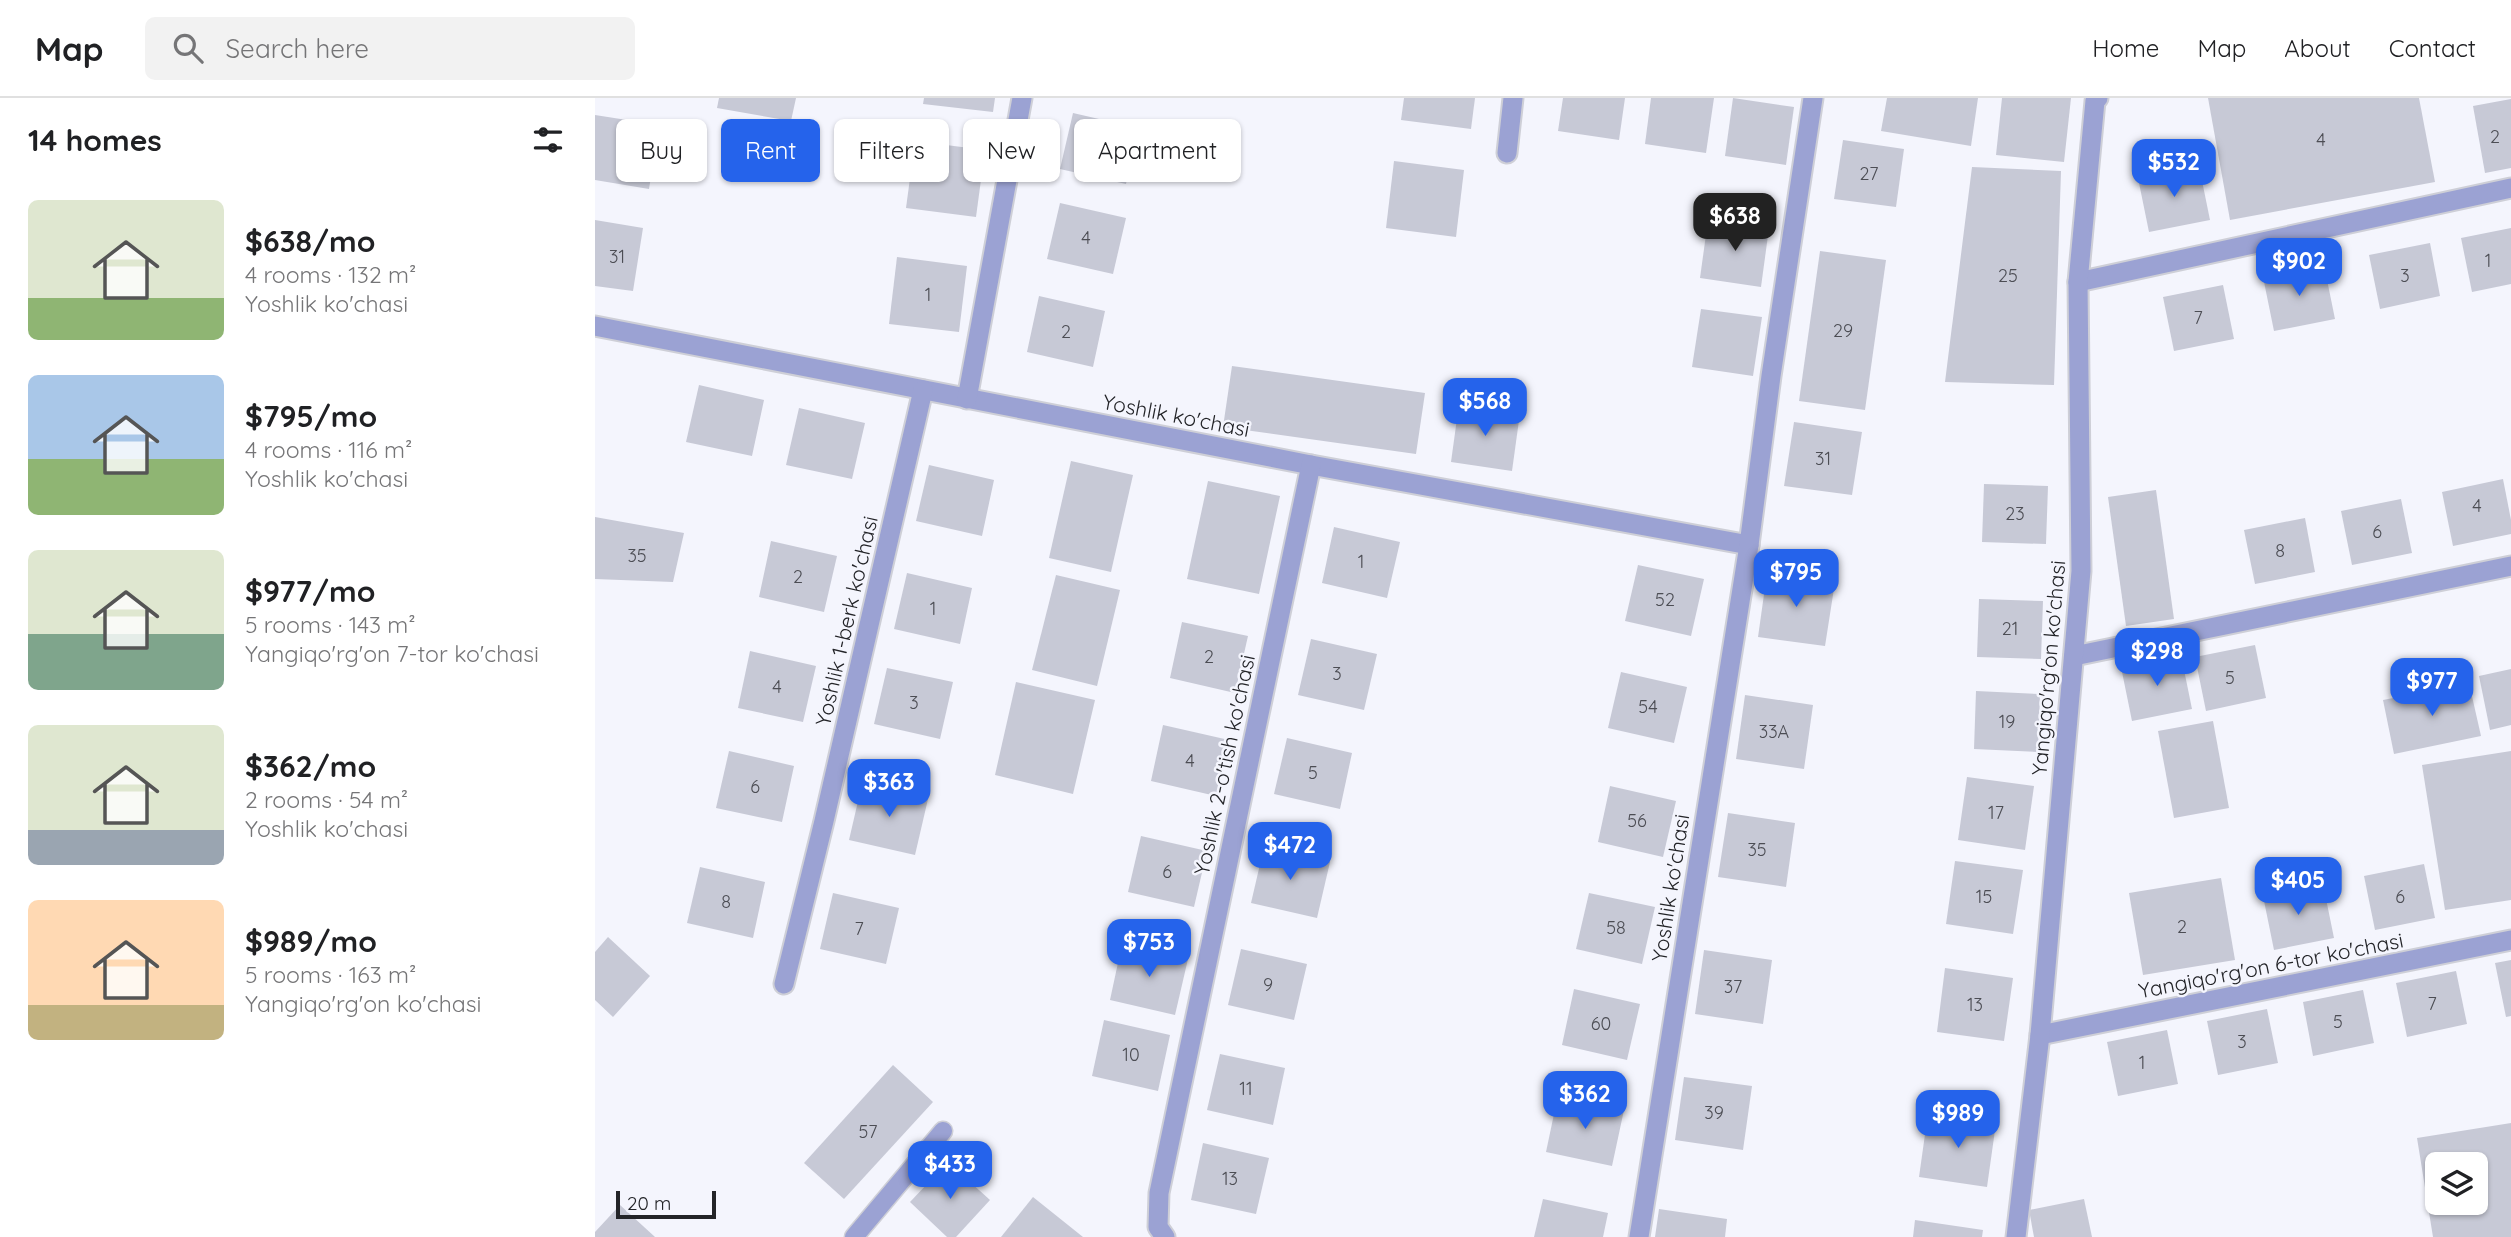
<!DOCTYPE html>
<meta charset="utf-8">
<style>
:root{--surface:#fff;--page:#f2f2f2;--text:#202124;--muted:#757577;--line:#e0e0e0;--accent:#2563eb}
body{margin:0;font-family:Quicksand,sans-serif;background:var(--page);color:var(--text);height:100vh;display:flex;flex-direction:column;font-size:26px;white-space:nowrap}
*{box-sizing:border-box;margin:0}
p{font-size:23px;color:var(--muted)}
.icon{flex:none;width:38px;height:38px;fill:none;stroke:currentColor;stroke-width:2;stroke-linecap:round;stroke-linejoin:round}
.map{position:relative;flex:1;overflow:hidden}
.panel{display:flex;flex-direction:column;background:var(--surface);width:595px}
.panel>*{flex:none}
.banner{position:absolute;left:21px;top:21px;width:665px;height:63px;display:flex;gap:14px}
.tools{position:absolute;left:1830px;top:1054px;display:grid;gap:14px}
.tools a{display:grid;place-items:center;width:63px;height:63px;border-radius:10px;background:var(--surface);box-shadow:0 2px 5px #0004;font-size:35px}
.scale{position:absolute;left:21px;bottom:18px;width:100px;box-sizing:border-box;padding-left:7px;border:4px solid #232428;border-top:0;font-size:19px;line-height:24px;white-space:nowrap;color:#232428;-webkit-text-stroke:5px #f4f5fd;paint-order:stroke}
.price{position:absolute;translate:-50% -60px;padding:0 16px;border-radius:14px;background:var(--accent);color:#fff;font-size:23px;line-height:46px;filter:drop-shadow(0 2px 4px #0008)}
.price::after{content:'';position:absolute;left:50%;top:42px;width:21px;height:16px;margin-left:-10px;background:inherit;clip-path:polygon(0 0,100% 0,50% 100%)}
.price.on{background:#222;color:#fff}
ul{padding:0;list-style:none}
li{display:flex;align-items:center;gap:21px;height:175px;padding:0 28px}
li span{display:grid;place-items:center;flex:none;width:196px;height:140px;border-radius:10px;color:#555}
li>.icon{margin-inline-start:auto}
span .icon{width:84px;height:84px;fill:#fffc;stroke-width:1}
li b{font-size:30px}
h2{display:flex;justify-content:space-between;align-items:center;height:84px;padding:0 28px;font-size:30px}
.pill{padding:0 24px;border-radius:10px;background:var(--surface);box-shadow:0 2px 5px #0004;font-size:24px;line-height:63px}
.pill.on{background:var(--accent);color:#fff}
header{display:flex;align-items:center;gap:42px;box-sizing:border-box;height:98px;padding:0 35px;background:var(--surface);border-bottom:2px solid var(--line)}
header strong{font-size:33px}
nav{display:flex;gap:38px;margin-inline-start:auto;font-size:24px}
.search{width:490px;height:63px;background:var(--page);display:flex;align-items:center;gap:18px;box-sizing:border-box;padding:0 24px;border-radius:10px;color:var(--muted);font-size:26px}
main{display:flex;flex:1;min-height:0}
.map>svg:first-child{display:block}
.building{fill:#c7c9d6;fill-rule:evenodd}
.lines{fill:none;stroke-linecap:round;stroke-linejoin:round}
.service-casing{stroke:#cecfd7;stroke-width:21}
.minor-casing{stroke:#cecfd7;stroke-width:23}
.service{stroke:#9ba2d3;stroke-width:18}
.minor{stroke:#9ba2d3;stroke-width:19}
.labels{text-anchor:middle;stroke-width:5;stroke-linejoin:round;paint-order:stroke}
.number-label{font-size:18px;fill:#4c4d54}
.street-label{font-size:21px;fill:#232428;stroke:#f4f5fd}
</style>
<header>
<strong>Map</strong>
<div class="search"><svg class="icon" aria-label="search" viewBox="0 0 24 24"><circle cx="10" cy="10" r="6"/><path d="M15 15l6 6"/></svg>Search here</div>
<nav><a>Home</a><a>Map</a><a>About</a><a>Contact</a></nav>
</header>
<main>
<section class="panel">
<h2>14 homes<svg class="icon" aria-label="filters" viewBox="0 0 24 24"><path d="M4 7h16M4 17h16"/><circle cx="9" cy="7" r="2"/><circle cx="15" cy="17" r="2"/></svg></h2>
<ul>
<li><span style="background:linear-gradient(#dfe7d0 70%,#8fb573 0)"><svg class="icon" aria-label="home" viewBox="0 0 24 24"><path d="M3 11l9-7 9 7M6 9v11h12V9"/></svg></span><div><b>$638/mo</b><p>4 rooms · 132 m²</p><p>Yoshlik ko'chasi</p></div></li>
<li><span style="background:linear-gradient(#a9c7e8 60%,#8fb573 0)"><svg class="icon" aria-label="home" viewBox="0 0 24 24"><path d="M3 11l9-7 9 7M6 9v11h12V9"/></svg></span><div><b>$795/mo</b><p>4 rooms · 116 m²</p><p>Yoshlik ko'chasi</p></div></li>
<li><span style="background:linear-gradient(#dfe7d0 60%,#7fa58c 0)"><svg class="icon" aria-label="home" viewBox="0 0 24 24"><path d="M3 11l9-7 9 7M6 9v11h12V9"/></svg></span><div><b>$977/mo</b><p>5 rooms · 143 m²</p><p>Yangiqo'rg'on 7-tor ko'chasi</p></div></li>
<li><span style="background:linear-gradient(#dfe7d0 75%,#9aa5b1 0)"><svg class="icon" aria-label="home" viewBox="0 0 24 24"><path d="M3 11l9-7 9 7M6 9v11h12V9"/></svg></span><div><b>$362/mo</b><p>2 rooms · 54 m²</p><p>Yoshlik ko'chasi</p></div></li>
<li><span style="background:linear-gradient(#ffd9b3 75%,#c2b280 0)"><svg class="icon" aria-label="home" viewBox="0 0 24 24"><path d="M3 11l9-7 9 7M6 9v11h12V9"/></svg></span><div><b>$989/mo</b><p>5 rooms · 163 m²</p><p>Yangiqo'rg'on ko'chasi</p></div></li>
</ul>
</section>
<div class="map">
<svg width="1916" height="1139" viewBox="0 0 1916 1139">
<rect width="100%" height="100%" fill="#f4f5fd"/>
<!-- building -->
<g class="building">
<path d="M124,0h77l-5,23 -74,-13z"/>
<path d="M329,0h71l-2,14 -70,-8z"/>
<path d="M809,0h71l-4,31 -70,-9z"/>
<path d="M968,0h62l-6,42 -61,-9z"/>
<path d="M1056,0h63l-8,55 -61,-9z"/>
<path d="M1138,0l61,9 -8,58 -61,-9z"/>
<path d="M1292,0h91l-7,48 -90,-15z"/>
<path d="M1407,0h69l-7,64 -68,-7z"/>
<path d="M1613,0h211l16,84 -205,38z"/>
<path d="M1916,1v69l-26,5 -12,-67z"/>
<path d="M478,15l65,15 -12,56 -66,-15z"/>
<path d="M0,17l64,10 -10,64 -54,-9z"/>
<path d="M1248,42l61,9 -8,58 -62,-8z"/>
<path d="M320,43l70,9 -9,67 -70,-9z"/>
<path d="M799,63l70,9 -8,67 -70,-9z"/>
<path d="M1604,68l11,54 -61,12 -11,-54z"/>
<path d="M1377,69l89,4 -7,214 -109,-3z"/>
<path d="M465,105l66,15 -13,56 -66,-15z"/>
<path d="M0,122l48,8 -10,63 -38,-5z"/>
<path d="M1113,122l61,8 -8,59 -61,-9z"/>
<path d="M1916,130v56l-39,8 -11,-54z"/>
<path d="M1835,145l10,53 -60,13 -11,-54z"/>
<path d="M1225,153l66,9 -21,150 -66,-9z"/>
<path d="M302,159l70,9 -8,66 -70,-8z"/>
<path d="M1729,167l11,54 -61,12 -11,-54z"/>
<path d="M1628,187l11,54 -60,12 -11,-54z"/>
<path d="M444,198l66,15 -12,56 -66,-15z"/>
<path d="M1106,211l61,8 -9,59 -61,-9z"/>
<path d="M637,268l193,27 -9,61 -193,-27z"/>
<path d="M104,287l65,15 -12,56 -66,-14z"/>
<path d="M864,306l61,9 -8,58 -61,-9z"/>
<path d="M204,310l66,15 -13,56 -66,-14z"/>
<path d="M1199,324l68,10 -10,63 -68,-9z"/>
<path d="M476,363l62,14 -22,97 -62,-14z"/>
<path d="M334,367l65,15 -12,56 -66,-15z"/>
<path d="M1908,381l8,41v14l-58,12 -11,-54z"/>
<path d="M613,383l72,15 -21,98 -72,-15z"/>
<path d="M1389,386l64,2 -2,58 -64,-2z"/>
<path d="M1561,392l18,129 -48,7 -18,-129z"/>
<path d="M1806,401l11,54 -60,12 -11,-54z"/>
<path d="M0,419l89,16 -11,49 -78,-3z"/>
<path d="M1710,420l10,54 -60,12 -11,-54z"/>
<path d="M739,429l66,15 -13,56 -65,-15z"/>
<path d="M176,443l66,15 -13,56 -65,-15z"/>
<path d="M1043,467l66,14 -13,57 -66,-15z"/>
<path d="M312,475l65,15 -12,56 -66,-15z"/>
<path d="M1172,475l68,9 -10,64 -67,-9z"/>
<path d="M461,477l64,15 -23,96 -65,-16z"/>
<path d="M1384,501l64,2 -2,58 -64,-2z"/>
<path d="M587,524l66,14 -13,57 -65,-15z"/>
<path d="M716,541l66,15 -13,56 -66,-15z"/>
<path d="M1660,547l11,53 -60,13 -11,-54z"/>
<path d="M155,553l66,15 -13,56 -65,-14z"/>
<path d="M1586,557l11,54 -60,12 -11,-54z"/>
<path d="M292,570l66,14 -13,57 -66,-15z"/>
<path d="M1916,571v56l-21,5 -11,-54z"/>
<path d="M1026,574l66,15 -13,56 -66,-15z"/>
<path d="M421,584l79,18 -22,94 -78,-19z"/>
<path d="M1874,585l12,53 -87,18 -11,-54z"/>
<path d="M1381,593l64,3 -2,58 -64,-3z"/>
<path d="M1150,597l68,10 -9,64 -68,-10z"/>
<path d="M1618,623l16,87 -55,10 -16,-87z"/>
<path d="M568,627l66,15 -13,56 -65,-15z"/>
<path d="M692,640l65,15 -12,56 -66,-15z"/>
<path d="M134,653l65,15 -12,56 -66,-14z"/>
<path d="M1916,653v149l-66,10 -23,-145z"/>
<path d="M1372,679l67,9 -9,64 -67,-10z"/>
<path d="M267,686l66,15 -13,56 -66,-15z"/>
<path d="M1015,688l66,15 -13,56 -65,-15z"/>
<path d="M1133,715l67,10 -9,64 -68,-10z"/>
<path d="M546,738l66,15 -13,56 -66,-15z"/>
<path d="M669,749l66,15 -13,56 -66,-15z"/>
<path d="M1360,763l68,9 -10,64 -67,-10z"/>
<path d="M1829,766l11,54 -60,12 -11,-54z"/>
<path d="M105,769l65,15 -12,56 -66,-15z"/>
<path d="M1626,780l14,82 -92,15 -14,-82z"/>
<path d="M1728,786l11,54 -60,12 -11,-54z"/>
<path d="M238,795l66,15 -13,56 -66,-15z"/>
<path d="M994,795l66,14 -13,57 -66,-15z"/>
<path d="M13,839l42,39 -37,41 -18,-17v-48z"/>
<path d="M527,846l66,15 -13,56 -65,-15z"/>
<path d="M646,851l66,15 -13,56 -66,-15z"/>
<path d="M1109,852l68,10 -9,64 -68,-10z"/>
<path d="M1916,862v56l-5,1 -11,-54z"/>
<path d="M1350,870l68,10 -9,63 -67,-9z"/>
<path d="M1861,873l11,53 -60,13 -11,-54z"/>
<path d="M979,891l66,15 -13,56 -65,-15z"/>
<path d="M1768,892l11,53 -61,13 -10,-54z"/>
<path d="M1672,911l11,54 -60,12 -11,-54z"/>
<path d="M509,922l66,15 -12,56 -66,-15z"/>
<path d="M1572,932l11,54 -60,12 -11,-54z"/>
<path d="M625,956l65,14 -12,57 -66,-15z"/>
<path d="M298,967l40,37 -89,97 -40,-36z"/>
<path d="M1089,979l68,9 -9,64 -68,-10z"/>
<path d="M963,997l66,15 -12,56 -66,-14z"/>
<path d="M1333,1015l68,10 -9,64 -68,-10z"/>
<path d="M1916,1025v114h-78l-16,-99zM1843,1066h38v38h-38z"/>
<path d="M608,1045l66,15 -13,56 -65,-14z"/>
<path d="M353,1064l42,38 -34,37h-9l-37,-35z"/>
<path d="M438,1099l50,40h-82z"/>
<path d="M948,1101l65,14 -5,24h-69z"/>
<path d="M1489,1101l8,38h-58l-5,-27z"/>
<path d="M25,1107l35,32h-60v-5z"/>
<path d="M1064,1111l68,10 -2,18h-70z"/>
<path d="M1320,1122l68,10 -1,7h-69z"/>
</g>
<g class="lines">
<!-- service casing -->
<g class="service-casing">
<path id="service" d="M259,1139l89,-106"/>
</g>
<!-- minor casing -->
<g class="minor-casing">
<g id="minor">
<path d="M912,55l6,-55"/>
<path d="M1483,184l433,-94"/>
<path d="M0,228l716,139 438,80"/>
<path d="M372,301l55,-301"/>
<path d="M1479,558l437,-90"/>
<path d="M189,886l40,-163 99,-431"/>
<path d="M1445,937l471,-95"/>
<path d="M570,1139l-7,-10 1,-34 152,-728"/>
<path d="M1044,1139l110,-692 22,-169 42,-278"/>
<path d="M1421,1139l24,-202 41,-464 -3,-289 17,-181 3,-3"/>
</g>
</g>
<!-- service -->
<use href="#service" class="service"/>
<!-- minor -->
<use href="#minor" class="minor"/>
</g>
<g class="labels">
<!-- number labels -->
<g class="number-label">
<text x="1900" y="45">2</text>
<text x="1726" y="48">4</text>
<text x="1274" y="82">27</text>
<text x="491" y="146">4</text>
<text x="22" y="165">31</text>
<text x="1893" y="169">1</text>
<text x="1413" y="184">25</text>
<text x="1810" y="184">3</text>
<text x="333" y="203">1</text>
<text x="1603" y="226">7</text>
<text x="1248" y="239">29</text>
<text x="471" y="240">2</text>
<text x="1228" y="367">31</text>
<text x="1882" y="414">4</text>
<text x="1420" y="422">23</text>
<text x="1782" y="440">6</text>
<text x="1685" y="459">8</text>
<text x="42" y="464">35</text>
<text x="766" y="470">1</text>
<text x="203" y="485">2</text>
<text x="1070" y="508">52</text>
<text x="338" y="517">1</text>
<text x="1415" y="537">21</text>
<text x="614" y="565">2</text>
<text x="742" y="582">3</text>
<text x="1635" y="586">5</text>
<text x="182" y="595">4</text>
<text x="319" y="611">3</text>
<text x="1053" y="615">54</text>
<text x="1412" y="630">19</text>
<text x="1179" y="640">33A</text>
<text x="595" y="669">4</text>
<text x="718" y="681">5</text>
<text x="160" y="695">6</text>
<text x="1401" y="721">17</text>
<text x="1042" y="729">56</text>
<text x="1162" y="758">35</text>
<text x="572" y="780">6</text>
<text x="1389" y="805">15</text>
<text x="1805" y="805">6</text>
<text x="131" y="810">8</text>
<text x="1587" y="835">2</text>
<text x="1021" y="836">58</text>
<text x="264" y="837">7</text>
<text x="673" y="893">9</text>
<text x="1138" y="895">37</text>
<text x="1837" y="912">7</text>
<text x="1380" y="913">13</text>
<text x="1743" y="930">5</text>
<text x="1006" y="932">60</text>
<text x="1647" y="950">3</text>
<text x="536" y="963">10</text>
<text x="1547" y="971">1</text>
<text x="651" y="997">11</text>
<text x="1119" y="1021">39</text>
<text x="273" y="1040">57</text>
<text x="635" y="1087">13</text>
</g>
<!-- street labels -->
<g class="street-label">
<text transform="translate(581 318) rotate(11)" y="7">Yoshlik ko'chasi</text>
<text transform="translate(252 523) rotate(-77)" y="7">Yoshlik 1-berk ko'chasi</text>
<text transform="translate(1454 570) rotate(-85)" y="7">Yangiqo'rg'on ko'chasi</text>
<text transform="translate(630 667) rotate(-78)" y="7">Yoshlik 2-o'tish ko'chasi</text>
<text transform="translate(1076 790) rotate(-81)" y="7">Yoshlik ko'chasi</text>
<text transform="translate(1676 868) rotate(-11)" y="7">Yangiqo'rg'on 6-tor ko'chasi</text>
</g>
</g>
</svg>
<div class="tools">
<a><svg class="icon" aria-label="layers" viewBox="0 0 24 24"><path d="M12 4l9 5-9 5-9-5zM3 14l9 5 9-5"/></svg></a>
</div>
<div class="scale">20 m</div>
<b class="price" style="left:1579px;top:101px">$532</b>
<b class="price on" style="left:1140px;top:155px">$638</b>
<b class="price" style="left:1704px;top:200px">$902</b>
<b class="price" style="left:890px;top:340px">$568</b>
<b class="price" style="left:1201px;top:511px">$795</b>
<b class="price" style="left:1562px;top:590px">$298</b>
<b class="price" style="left:1837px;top:620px">$977</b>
<b class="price" style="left:294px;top:721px">$363</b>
<b class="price" style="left:695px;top:784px">$472</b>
<b class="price" style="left:1703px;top:819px">$405</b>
<b class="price" style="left:554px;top:881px">$753</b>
<b class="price" style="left:990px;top:1033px">$362</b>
<b class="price" style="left:1363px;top:1052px">$989</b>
<b class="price" style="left:355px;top:1103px">$433</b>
<div class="banner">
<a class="pill">Buy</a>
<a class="pill on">Rent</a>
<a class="pill">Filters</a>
<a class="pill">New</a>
<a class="pill">Apartment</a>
</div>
</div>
</main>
